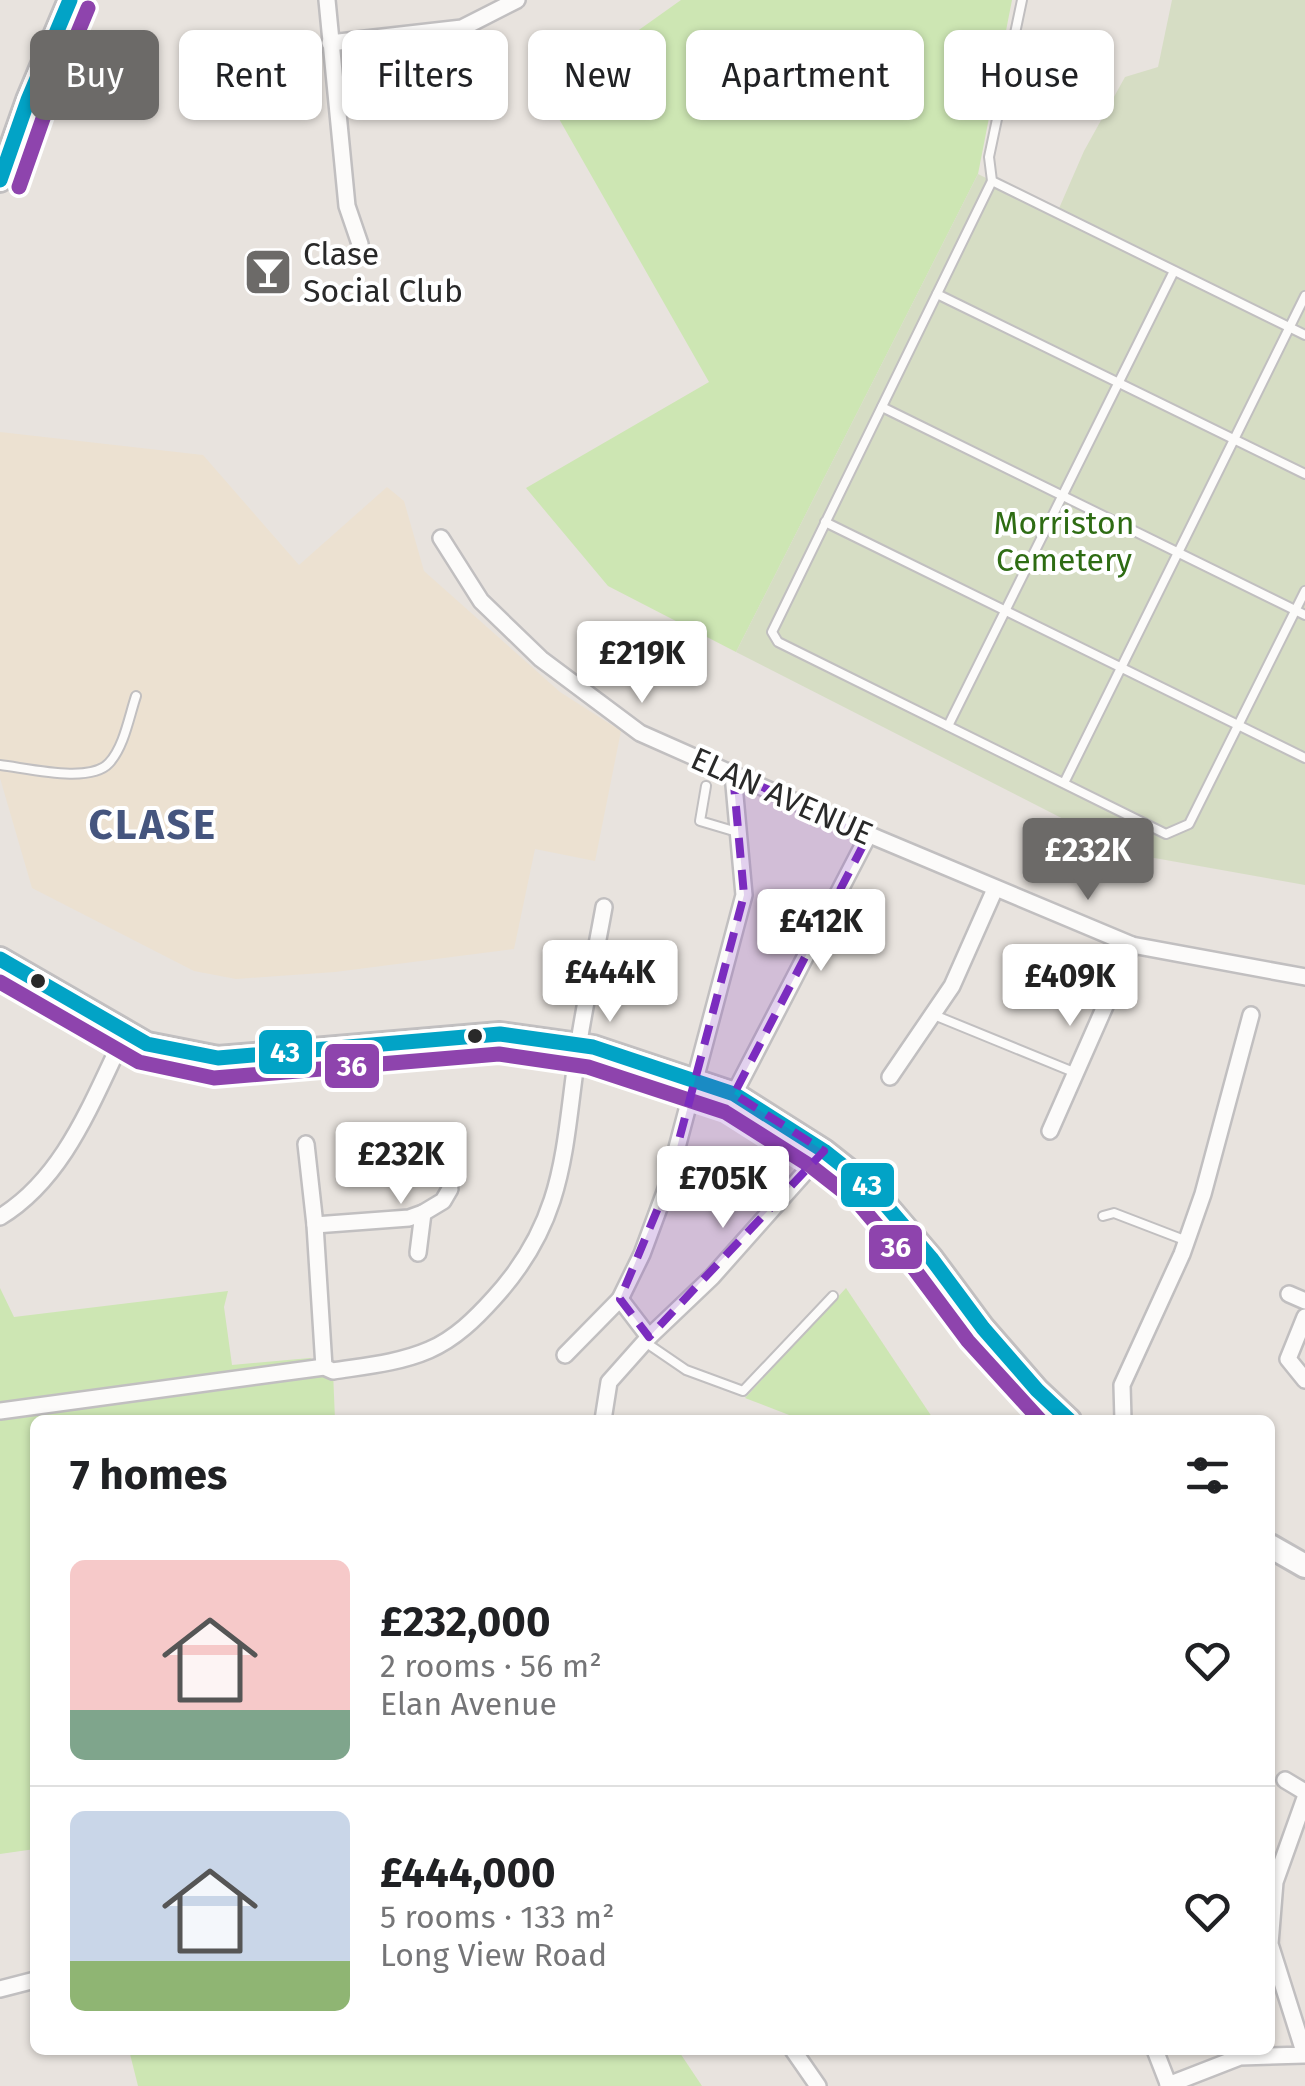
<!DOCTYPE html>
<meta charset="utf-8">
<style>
:root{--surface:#fff;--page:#f2f2f2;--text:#202124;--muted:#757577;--line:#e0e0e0;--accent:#6c6a68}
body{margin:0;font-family:"Fira Sans",sans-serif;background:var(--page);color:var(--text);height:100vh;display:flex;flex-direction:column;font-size:38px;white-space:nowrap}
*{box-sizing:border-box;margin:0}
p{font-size:32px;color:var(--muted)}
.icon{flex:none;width:55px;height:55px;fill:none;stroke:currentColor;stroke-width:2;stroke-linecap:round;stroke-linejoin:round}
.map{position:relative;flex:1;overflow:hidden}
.details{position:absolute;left:30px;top:1415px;width:1245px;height:640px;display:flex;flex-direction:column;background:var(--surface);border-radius:15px;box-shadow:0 2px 8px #0004}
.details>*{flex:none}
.guide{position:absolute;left:30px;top:30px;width:1245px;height:90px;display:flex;gap:20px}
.price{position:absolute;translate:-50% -85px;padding:0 22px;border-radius:10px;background:#fff;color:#222;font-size:32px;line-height:65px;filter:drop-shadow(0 2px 5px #0008)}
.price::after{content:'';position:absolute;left:50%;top:60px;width:30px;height:22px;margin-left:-15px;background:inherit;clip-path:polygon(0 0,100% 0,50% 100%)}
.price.on{background:var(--accent);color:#fff}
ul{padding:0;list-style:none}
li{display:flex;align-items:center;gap:30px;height:250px;padding:0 40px}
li+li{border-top:2px solid var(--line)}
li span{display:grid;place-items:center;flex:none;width:280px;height:200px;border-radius:15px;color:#555}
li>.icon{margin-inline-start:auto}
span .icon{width:120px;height:120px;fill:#fffc;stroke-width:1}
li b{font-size:42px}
h2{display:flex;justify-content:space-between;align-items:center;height:120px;padding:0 40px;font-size:42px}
.chip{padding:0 35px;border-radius:15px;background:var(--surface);box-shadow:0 2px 8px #0004;font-size:35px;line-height:90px}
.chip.on{background:var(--accent);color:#fff}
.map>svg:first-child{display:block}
.education{fill:#ece1d1}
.green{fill:#cde6b3}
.cemetery{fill:#d6ddc4}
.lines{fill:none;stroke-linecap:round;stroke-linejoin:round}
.lane-casing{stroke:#c1bfc0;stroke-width:12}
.street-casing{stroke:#c1bfc0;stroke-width:20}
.secondary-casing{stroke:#c1bfc0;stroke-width:28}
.lane{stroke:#fcfbfa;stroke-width:8}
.street{stroke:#fcfbfa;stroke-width:15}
.secondary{stroke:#fcfbfa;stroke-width:22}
.bus-1-casing{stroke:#fff;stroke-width:22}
.bus-2-casing{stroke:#fff;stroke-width:22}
.bus-1{stroke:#02a3c6;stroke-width:15}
.bus-2{stroke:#8e44ad;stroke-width:15}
.marked{fill:#7b2cbf;fill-opacity:0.2;stroke:#7b2cbf;stroke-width:8;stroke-dasharray:20 12;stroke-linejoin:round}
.bus-dot{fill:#292929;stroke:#fff;stroke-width:4}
.labels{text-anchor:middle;stroke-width:8;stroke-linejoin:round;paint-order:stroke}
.poi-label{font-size:32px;fill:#292929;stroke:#fff;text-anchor:start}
.park-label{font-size:32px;fill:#2e6c13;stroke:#fff}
.street-label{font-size:32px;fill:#292929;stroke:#fff}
.district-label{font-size:42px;font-weight:bold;letter-spacing:2.5px;fill:#45557e;stroke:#fff}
.line-badge{stroke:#fff;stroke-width:4}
.badge-label{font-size:28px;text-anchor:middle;font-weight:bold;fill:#fff}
</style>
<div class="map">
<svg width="1305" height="2086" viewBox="0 0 1305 2086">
<rect width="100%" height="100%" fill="#e8e3de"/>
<!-- education -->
<path class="education" d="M0,432l203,23 96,110 88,-78 17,14 20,70 136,121 61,39 -26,130 -60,-12 -21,100 -179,23 -99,7 -42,-8 -162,-83 -32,-110z"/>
<!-- green -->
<g class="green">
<path d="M681,0h331l-34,174 -242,478 -128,-66 -82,-98 183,-106 -163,-286z"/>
<path d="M0,1288l14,29 214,-26 -4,16 8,58 78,-7 23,13 2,49h-300v429l-35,5z"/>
<path d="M846,1288l88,132h-132l-57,-22z"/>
<path d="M129,2050h549l24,36h-564z"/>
</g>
<!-- cemetery -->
<path class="cemetery" d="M1172,0h133v885l-173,-31 -396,-202 242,-478 79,39 27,-62 41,-74 33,-10z"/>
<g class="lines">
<!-- lane casing -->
<g class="lane-casing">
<g id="lane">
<path d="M1022,0l-33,157 3,24 313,154"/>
<path d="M992,181l-220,451 6,10 388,192 23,-10 116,-233"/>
<path d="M937,294l368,180"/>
<path d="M882,407l423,208"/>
<path d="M825,522l480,236"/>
<path d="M948,726l226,-455"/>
<path d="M0,765c27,3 90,19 109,-2 15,-16 20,-46 27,-67"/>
<path d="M1064,783l241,-487"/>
<path d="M706,786l-6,35 37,11"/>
<path d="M934,1015l142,58"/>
<path d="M1103,1216l11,-3 73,28"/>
<path d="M645,1342l41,28 57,21 90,-95"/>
</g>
</g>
<!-- street casing -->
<g class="street-casing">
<g id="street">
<path d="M327,0l20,206 13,38"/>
<path d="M330,43l132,-15 55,-28"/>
<path d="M441,538l40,63 60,58 99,74 237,105 255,107 173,32"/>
<path d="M890,1077l62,-91 43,-97"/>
<path d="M734,1094l135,-260"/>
<path d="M1050,1131l82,-186"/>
<path d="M306,1144l9,81 9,142"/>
<path d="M0,1217c66,-40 93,-119 126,-185"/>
<path d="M315,1225l94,-7 14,-5"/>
<path d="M418,1253l5,-40 20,-12 7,-12"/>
<path d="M1289,1294l16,7"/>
<path d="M620,1299l29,38"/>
<path d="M1305,1317l-17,42 17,21"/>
<path d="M565,1355l55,-56 22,-45 24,-65 78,-294 -11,-121"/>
<path d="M0,1411l324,-44 9,4c32,-5 66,-8 96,-21 26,-11 47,-32 65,-52 75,-82 69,-155 85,-256 7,-45 17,-90 25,-135"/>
<path d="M603,1420l6,-38 40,-45 63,-60 112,-126"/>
<path d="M1123,1420l-1,-35 60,-131 21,-60 48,-179"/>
<path d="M1285,1780l20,12"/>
<path d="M0,1989l35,-9"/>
<path d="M793,2050l25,36"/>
<path d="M1155,2050l14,36"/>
<path d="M1168,2085l72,-28 65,-2 -35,-111 5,-62 30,-84"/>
</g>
</g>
<!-- secondary casing -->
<g class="secondary-casing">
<g id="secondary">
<path d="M0,180l28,-80 42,-100"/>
<path d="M0,959l147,85 71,14 282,-24 93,13 141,47 90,57 48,38 59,69 52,70 54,62 32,30"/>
<path d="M1270,1546l35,20"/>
</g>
</g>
<!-- lane -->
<use href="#lane" class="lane"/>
<!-- street -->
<use href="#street" class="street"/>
<!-- secondary -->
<use href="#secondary" class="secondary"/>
<!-- bus-1 casing -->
<g class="bus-1-casing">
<g id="bus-1">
<path d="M0,180l28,-80 42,-100"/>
<path d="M0,959l147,85 71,14 282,-24 93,13 141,47 90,57 48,38 59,69 52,70 54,62 32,30"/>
</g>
</g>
<!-- bus-2 casing -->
<g class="bus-2-casing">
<g id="bus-2">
<path d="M19,187l28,-80 41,-99"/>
<path d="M0,982l139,80 75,16 285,-24 89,13 137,45 87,55 46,36 57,67 53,71 72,79"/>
</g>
</g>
<!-- bus-1 -->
<use href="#bus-1" class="bus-1"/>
<!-- bus-2 -->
<use href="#bus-2" class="bus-2"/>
</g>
<!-- marked area -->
<path class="marked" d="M733,774l136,60 -135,260 90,57 -175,186 -29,-38 46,-110 78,-294z"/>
<!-- icons -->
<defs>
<g id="bar-square" transform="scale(2.5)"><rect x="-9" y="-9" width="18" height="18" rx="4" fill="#6c6a68" stroke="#fff"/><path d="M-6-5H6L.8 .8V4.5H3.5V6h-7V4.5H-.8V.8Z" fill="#fff"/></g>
</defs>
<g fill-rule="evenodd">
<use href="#bar-square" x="268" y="272"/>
</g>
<!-- markers -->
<g class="bus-dot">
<circle cx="38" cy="981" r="9"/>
<circle cx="475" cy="1036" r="9"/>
</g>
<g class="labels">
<!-- poi labels -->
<g class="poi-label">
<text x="303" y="265">Clase<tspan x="303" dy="37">Social Club</tspan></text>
</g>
<!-- park labels -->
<g class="park-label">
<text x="1064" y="534">Morriston<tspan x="1064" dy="37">Cemetery</tspan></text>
</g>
<!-- street labels -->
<g class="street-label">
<text transform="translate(782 796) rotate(24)" y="11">ELAN AVENUE</text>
</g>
<!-- district labels -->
<g class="district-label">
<text x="153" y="839">CLASE</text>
</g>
</g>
<g class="line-badge">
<rect x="257" y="1028" width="57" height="48" rx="10" fill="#02a3c6"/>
<rect x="323" y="1042" width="58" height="48" rx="10" fill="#8e44ad"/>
<rect x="839" y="1161" width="57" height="48" rx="10" fill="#02a3c6"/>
<rect x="867" y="1223" width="57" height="48" rx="10" fill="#8e44ad"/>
</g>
<g class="badge-label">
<text x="285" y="1062">43</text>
<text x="352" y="1076">36</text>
<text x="867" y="1195">43</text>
<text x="896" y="1257">36</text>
</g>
</svg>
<b class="price" style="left:642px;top:706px">£219K</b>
<b class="price on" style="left:1088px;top:903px">£232K</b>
<b class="price" style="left:821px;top:974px">£412K</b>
<b class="price" style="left:610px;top:1025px">£444K</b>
<b class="price" style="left:1070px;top:1029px">£409K</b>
<b class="price" style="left:401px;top:1207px">£232K</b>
<b class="price" style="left:723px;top:1231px">£705K</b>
<div class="guide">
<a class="chip on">Buy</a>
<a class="chip">Rent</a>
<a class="chip">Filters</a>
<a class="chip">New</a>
<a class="chip">Apartment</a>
<a class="chip">House</a>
</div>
<section class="details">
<h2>7 homes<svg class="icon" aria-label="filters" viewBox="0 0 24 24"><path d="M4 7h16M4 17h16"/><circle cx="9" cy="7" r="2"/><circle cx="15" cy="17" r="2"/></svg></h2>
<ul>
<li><span style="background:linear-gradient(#f6c9c9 75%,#7fa58c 0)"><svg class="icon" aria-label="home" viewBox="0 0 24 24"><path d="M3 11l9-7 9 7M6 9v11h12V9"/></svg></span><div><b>£232,000</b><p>2 rooms · 56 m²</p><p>Elan Avenue</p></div><svg class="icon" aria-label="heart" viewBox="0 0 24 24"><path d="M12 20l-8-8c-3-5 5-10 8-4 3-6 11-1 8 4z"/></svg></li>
<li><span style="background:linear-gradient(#c9d6e8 75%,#8fb573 0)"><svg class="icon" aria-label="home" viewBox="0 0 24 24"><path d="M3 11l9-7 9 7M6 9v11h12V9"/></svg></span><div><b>£444,000</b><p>5 rooms · 133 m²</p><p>Long View Road</p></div><svg class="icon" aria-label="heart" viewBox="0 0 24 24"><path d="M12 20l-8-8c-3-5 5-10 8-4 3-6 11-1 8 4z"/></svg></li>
</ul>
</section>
</div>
